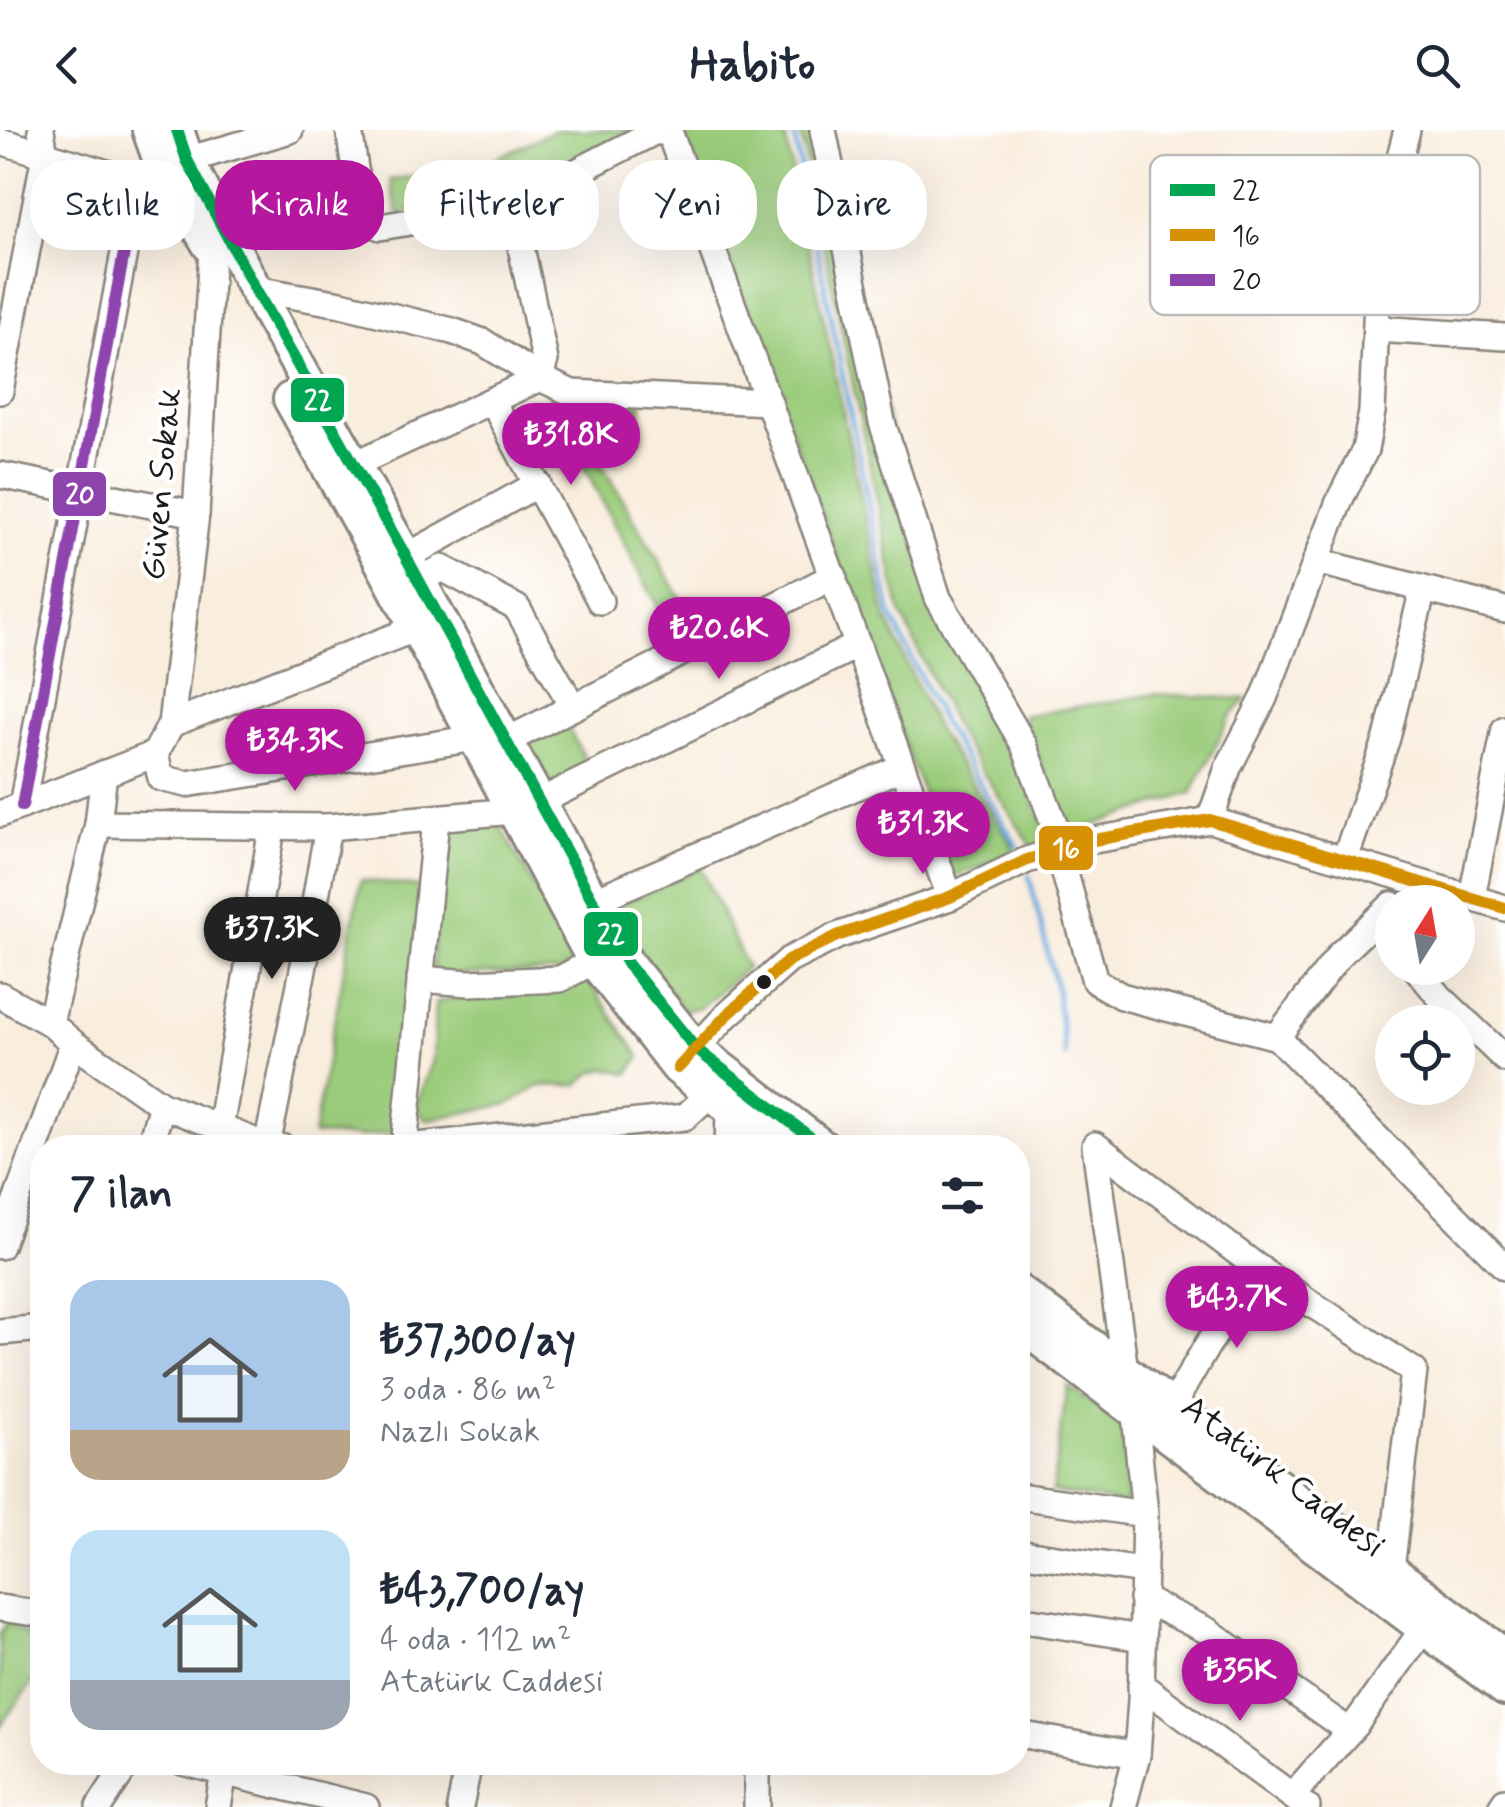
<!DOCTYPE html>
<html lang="tr">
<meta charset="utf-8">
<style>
:root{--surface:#fff;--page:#f6f6f7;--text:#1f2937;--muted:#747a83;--accent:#b5179e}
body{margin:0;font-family:Mynerve,sans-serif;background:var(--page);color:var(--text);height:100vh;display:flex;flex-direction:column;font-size:38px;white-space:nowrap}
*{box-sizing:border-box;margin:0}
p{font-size:32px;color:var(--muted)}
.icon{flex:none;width:55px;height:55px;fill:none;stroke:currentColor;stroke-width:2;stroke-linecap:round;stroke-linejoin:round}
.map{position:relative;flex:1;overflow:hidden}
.drawer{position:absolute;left:30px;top:1005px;width:1000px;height:640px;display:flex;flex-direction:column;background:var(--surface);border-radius:40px;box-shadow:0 10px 40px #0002}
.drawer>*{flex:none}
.banner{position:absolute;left:30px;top:30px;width:1000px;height:90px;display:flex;gap:20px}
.needle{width:65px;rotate:11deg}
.buttons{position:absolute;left:1375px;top:755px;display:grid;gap:20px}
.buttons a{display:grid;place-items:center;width:100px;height:100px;border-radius:50%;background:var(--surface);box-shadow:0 10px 40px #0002;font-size:50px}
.price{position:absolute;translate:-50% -85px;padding:0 22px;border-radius:35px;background:var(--accent);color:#fff;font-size:32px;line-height:65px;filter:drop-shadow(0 2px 5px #0008)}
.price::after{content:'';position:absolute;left:50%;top:60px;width:30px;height:22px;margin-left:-15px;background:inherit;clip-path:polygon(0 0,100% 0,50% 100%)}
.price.selected{background:#222;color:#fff}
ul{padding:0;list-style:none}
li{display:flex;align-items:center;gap:30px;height:250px;padding:0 40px}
li span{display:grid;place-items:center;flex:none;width:280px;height:200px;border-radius:30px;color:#555}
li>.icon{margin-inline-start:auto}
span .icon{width:120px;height:120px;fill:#fffc;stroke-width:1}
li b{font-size:42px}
h2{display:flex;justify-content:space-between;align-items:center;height:120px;padding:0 40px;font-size:42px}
.pill{padding:0 35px;border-radius:40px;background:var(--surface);box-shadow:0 10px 40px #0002;font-size:35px;line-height:90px}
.pill.selected{background:var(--accent);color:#fff}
header{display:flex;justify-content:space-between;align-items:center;height:130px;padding:0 40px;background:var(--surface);font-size:45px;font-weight:700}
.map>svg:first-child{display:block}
.green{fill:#9bcc7b;stroke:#5c744c;stroke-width:2.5}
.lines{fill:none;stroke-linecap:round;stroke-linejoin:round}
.stream{stroke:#6dabdf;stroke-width:5}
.minor-casing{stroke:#8a847c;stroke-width:30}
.major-casing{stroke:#8a847c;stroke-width:38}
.minor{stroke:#fff;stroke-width:25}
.major{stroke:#fff;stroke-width:32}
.bus-1-casing{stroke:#fff;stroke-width:20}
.bus-2-casing{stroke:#fff;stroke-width:20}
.bus-3-casing{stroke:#fff;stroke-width:20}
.bus-1{stroke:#00a651;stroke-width:12}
.bus-2{stroke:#d69104;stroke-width:12}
.bus-3{stroke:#8e44ad;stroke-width:12}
.bus-dot{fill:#1c1c1c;stroke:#fff;stroke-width:4}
.labels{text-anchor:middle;stroke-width:8;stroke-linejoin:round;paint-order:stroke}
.street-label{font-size:35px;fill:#1c1c1c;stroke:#fff}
.key{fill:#fff;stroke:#bbb;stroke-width:2.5}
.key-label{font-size:28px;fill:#1c1c1c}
.line-badge{stroke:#fff;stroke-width:4}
.badge-label{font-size:28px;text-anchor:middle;font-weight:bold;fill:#fff}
</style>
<header><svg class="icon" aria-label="back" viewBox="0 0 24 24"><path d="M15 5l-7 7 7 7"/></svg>Habito<svg class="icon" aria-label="search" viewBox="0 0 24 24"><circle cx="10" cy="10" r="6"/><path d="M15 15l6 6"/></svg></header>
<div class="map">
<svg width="1505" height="1677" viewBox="0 0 1505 1677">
<rect width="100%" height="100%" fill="#fff"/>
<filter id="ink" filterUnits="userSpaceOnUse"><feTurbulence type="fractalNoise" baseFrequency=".01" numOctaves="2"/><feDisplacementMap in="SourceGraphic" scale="20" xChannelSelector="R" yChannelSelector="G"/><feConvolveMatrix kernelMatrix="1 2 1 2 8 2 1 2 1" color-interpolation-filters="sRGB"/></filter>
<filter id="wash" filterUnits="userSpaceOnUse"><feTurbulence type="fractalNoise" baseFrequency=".0048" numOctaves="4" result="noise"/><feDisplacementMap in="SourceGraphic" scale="40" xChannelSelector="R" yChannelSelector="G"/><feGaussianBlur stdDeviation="2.25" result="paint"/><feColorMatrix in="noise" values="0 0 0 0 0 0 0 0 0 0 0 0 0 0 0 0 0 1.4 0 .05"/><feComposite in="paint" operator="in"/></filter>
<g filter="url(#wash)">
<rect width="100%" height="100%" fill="#f9eddd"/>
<!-- green -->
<g class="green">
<path d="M555,0h79l-128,64 -108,20 -8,-34 92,-15z"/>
<path d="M682,0h102l102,487 51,113 75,114 3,11 -62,22z"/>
<path d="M800,0h17l116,477 78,143 40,91 -19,6 -74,-112 -58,-124z"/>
<path d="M548,269l94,4 -1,37 -57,-6 117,199 -23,12z"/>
<path d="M1156,564l90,5 -16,18 -38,76 -123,40 -47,-117z"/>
<path d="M566,594l23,43 -43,22 -22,-44z"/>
<path d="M501,696l74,136 -16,10 -120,3 -7,-9 10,-138z"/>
<path d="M701,738l46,100 -48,40 -15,2 -35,-44 -34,-56 2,-4z"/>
<path d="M361,750l61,7 -24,245 -39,5 -46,-2z"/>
<path d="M581,849l8,3 51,75 -12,17c-21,-8 -34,-6 -50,11l-39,1 -30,18 -84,16 -9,-14 17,-47 2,-56c16,-5 25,-4 41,-4 34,0 72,-12 105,-20z"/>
<path d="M1067,1256l56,39 4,79 -75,-12z"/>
<path d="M8,1492l34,25v22l-42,57v-93z"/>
</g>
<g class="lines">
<!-- stream -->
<g class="stream">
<path d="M793,0l98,485 52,109 75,123"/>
<path d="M1029,746l26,106 10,73"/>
</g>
</g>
</g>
<g filter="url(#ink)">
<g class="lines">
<!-- minor casing -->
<g class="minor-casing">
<g id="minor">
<path d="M349,0l14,90 17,7 132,-22 144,-74 14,3 280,763"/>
<path d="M823,0l59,292 56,176 86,147 39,102 -4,5 36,129 26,15 156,41 228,230"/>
<path d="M0,11l137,41 15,-9"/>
<path d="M187,30l103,-30"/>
<path d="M512,75l33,155 -5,18"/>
<path d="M255,159l86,15 111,27 31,11 57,36 32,15 197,9"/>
<path d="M1376,199l129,8"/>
<path d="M0,261l45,-236 -4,-25"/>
<path d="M492,271l108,200"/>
<path d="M353,335l187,-87"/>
<path d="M0,345l196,39"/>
<path d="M406,427l132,-73"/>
<path d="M1316,431l189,49"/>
<path d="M419,451l23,-13 75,40 56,99"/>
<path d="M171,594l25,-210 16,-265"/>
<path d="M506,611l328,-165"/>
<path d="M155,624l6,24 25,6 277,-44 10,-6"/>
<path d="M104,643l-6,51 230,3 186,-16"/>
<path d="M539,672l319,-157"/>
<path d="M22,676l115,-624"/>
<path d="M0,684l155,-60 16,-30 246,-96"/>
<path d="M1210,690l18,-52 36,-70 76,-199 25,-49 7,-38 5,-112 15,-112 15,-58"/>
<path d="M1345,729l42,-121 36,-149"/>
<path d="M1472,767l33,-168"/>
<path d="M593,771l309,-134"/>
<path d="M1416,838l24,29 65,62"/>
<path d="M420,849l49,4 91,-4 34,-18"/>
<path d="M0,865l50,28 23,20 89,62 105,41 17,2"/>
<path d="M50,893l48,-199"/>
<path d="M1277,907l63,-83 52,-49"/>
<path d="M684,931l42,-45 63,-56 48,-24 113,-39 77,-37 67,-20 116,-20 295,88"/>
<path d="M220,998l52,-299"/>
<path d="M267,1016l38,-186 23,-133"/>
<path d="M404,1017l32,-327"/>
<path d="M149,1018l13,-43"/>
<path d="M398,1018l287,-31 25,-23"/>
<path d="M728,1018l1,-39"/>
<path d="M0,1116l73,-203"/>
<path d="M0,1202l42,-4"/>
<path d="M1125,1241l-30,-226 174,131 145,95 -23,199"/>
<path d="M1172,1276l36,-62 53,-75"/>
<path d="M1018,1366l127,18"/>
<path d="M1018,1422l124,19"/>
<path d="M1142,1469l66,32 141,100"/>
<path d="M0,1478l42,6"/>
<path d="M1018,1489l123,19"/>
<path d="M1141,1555l166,122"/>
<path d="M1018,1604l119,21"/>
<path d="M182,1632l184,45"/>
<path d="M757,1632v45"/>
<path d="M1292,1666l63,-71 69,-97"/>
<path d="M99,1677l29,-45"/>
<path d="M218,1677l6,-34"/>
<path d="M460,1677l9,-45"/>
<path d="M1123,1677l14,-52 4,-55 4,-186 -10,-100"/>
<path d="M1501,1677l4,-6"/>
</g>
</g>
<!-- major casing -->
<g class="major-casing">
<g id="major">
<path d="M149,0l13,37 47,78"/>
<path d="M177,0l10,30 68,129 151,268 220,405 70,87 128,99"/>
<path d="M290,269l87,155 217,407 84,107 103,80"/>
<path d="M1018,1161l487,365"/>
<path d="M1018,1193l487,366"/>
</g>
</g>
<!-- minor -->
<use href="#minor" class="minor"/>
<!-- major -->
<use href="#major" class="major"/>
<!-- bus-1 casing -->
<g class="bus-1-casing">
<path id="bus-1" d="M177,0l10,30 68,129 151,268 220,405 70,87 128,99"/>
</g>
<!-- bus-2 casing -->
<g class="bus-2-casing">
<path id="bus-2" d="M678,938l48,-52 63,-56 48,-24 113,-39 77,-37 67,-20 116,-20 295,88"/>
</g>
<!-- bus-3 casing -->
<g class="bus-3-casing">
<path id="bus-3" d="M22,676l115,-624"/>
</g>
<!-- bus-1 -->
<use href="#bus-1" class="bus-1"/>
<!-- bus-2 -->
<use href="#bus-2" class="bus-2"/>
<!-- bus-3 -->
<use href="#bus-3" class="bus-3"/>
</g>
</g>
<!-- markers -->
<circle class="bus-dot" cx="764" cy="852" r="9"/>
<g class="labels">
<!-- street labels -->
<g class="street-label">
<text transform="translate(160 354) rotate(-85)" y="12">Güven Sokak</text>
<text transform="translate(1284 1345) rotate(37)" y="12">Atatürk Caddesi</text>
</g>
</g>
<!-- legend -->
<rect x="1150" y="25" width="330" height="160" rx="15" class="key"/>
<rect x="1170" y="54" width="45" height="12" fill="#00a651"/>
<rect x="1170" y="99" width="45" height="12" fill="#d69104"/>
<rect x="1170" y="144" width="45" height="12" fill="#8e44ad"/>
<g class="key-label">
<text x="1232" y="70">22</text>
<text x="1232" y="115">16</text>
<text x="1232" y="160">20</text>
</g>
<g class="line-badge">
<rect x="289" y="246" width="57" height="48" rx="10" fill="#00a651"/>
<rect x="51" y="340" width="57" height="48" rx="10" fill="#8e44ad"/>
<rect x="1037" y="694" width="58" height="48" rx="10" fill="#d69104"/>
<rect x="582" y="780" width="58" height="48" rx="10" fill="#00a651"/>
</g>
<g class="badge-label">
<text x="318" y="280">22</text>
<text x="80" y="374">20</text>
<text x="1066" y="728">16</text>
<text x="611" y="814">22</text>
</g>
</svg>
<div class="buttons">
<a><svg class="needle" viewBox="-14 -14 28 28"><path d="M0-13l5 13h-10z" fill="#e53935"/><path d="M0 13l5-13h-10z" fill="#747a83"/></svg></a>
<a><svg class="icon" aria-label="locate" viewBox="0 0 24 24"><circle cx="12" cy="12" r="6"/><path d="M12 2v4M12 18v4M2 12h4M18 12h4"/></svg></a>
</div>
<b class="price" style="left:571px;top:358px">₺31.8K</b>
<b class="price" style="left:719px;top:552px">₺20.6K</b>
<b class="price" style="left:295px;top:664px">₺34.3K</b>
<b class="price" style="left:923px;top:747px">₺31.3K</b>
<b class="price selected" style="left:272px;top:852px">₺37.3K</b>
<b class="price" style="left:1237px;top:1221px">₺43.7K</b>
<b class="price" style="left:1240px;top:1594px">₺35K</b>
<div class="banner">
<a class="pill">Satılık</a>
<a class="pill selected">Kiralık</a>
<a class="pill">Filtreler</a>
<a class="pill">Yeni</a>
<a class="pill">Daire</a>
</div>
<section class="drawer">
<h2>7 ilan<svg class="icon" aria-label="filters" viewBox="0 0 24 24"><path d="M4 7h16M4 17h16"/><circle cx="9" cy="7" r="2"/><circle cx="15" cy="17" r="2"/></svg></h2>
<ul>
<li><span style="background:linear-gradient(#a9c7e8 75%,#b9a48a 0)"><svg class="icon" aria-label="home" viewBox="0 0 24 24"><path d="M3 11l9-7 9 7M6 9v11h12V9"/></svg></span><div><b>₺37,300/ay</b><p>3 oda · 86 m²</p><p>Nazlı Sokak</p></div></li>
<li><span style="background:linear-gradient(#bfe0f5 75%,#9aa5b1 0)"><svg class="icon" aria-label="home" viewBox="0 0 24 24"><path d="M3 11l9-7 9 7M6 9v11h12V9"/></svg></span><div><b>₺43,700/ay</b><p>4 oda · 112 m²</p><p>Atatürk Caddesi</p></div></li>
</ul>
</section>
</div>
